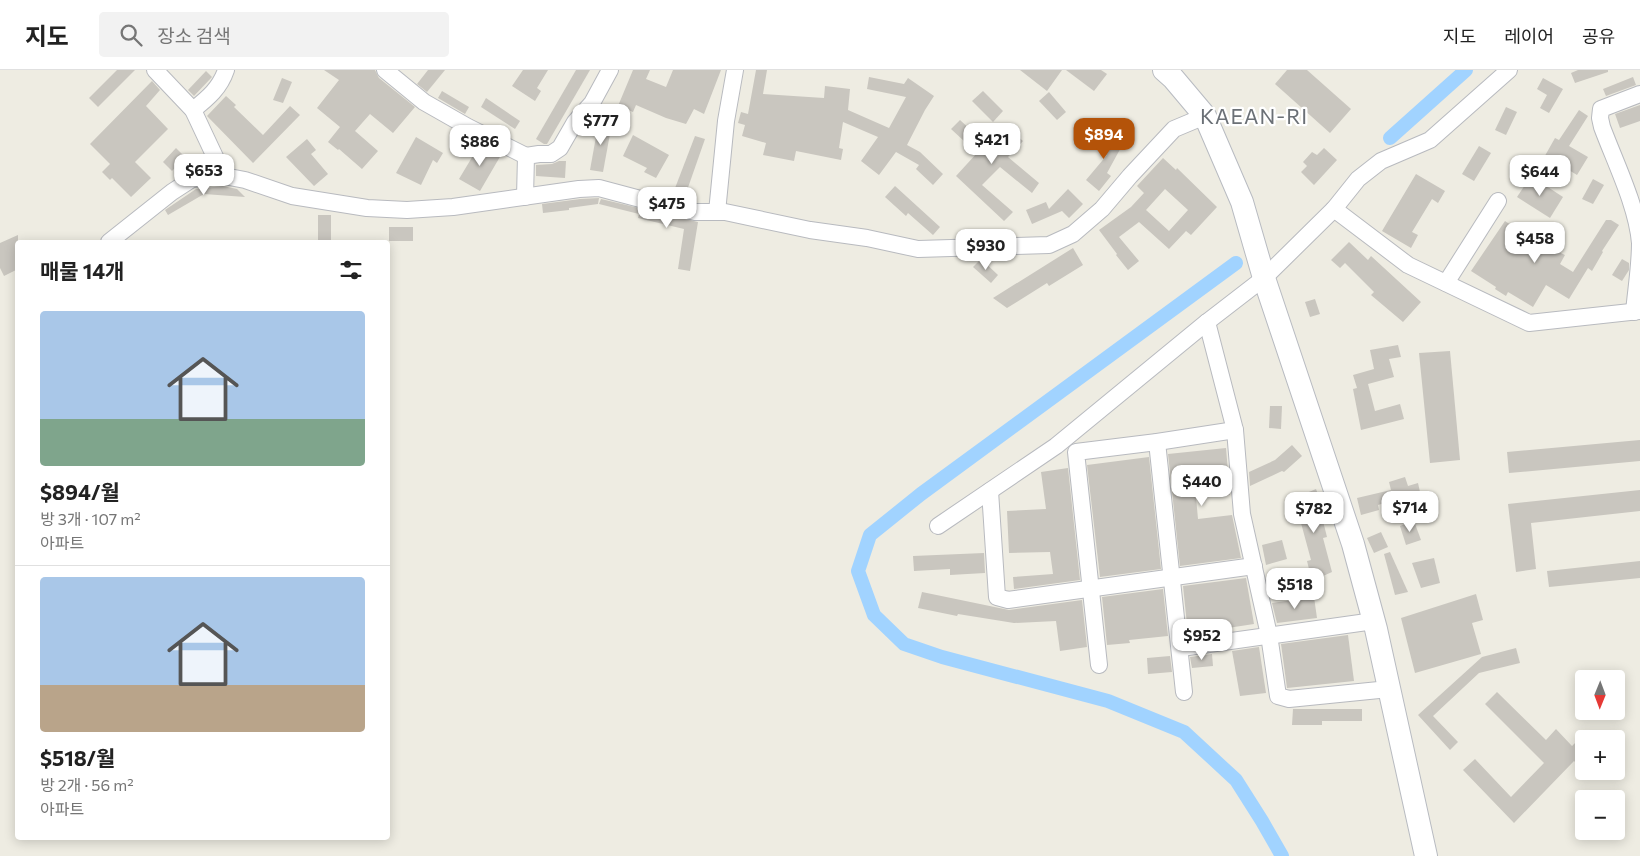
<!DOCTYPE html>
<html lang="ko">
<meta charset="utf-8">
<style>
:root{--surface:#fff;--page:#f2f2f2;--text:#222;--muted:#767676;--line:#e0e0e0;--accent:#b45309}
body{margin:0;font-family:Commissioner,"Noto Sans KR",sans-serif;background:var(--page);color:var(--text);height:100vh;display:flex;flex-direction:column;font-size:19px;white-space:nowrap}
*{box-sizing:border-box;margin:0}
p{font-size:16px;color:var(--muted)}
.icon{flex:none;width:28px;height:28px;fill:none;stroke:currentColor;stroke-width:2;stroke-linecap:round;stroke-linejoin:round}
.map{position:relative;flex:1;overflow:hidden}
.side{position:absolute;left:15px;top:170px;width:375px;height:600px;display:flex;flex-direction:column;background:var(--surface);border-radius:5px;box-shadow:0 2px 12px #0003}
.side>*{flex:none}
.needle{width:32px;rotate:181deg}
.controls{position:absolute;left:1575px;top:600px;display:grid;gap:10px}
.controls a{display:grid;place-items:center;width:50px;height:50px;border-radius:5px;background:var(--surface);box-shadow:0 2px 12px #0003;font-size:25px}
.price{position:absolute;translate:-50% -42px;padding:0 11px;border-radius:10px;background:#fff;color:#222;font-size:16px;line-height:32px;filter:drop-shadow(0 1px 2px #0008)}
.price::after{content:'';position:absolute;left:50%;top:30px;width:15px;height:11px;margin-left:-8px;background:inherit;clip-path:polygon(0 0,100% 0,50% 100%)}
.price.current{background:var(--accent);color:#fff}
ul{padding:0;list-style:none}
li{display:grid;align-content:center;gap:10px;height:265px;padding:0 25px}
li+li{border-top:1px solid var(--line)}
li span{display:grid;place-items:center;height:155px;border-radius:5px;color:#555}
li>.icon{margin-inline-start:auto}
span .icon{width:90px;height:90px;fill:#fffc;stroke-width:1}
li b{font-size:21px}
h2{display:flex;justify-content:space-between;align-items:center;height:60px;padding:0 25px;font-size:21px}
header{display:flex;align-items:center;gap:30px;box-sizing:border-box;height:70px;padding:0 25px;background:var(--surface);border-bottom:1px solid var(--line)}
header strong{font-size:24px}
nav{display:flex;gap:28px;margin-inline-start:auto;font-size:18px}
.search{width:350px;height:45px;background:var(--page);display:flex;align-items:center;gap:12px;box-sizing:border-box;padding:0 18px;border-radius:5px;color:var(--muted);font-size:19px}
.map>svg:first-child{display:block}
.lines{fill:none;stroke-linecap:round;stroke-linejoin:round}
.canal{stroke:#a1d3ff;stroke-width:14}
.building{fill:#c9c6bf;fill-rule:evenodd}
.minor-casing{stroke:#b8babf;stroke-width:18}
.secondary-casing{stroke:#b8bbc1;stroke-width:24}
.minor{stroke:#fff;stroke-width:16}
.secondary{stroke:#fff;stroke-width:22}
.labels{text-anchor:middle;stroke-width:4.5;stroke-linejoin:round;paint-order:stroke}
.quarter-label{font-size:21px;letter-spacing:1px;fill:#6b7076;stroke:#fff}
</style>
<header>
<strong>지도</strong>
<div class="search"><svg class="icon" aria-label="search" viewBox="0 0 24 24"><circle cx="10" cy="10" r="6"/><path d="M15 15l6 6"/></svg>장소 검색</div>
<nav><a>지도</a><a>레이어</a><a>공유</a></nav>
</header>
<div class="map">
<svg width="1640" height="786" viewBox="0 0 1640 786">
<rect width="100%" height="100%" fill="#eeece2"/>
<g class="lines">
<!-- canal -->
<g class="canal">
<path d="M1390,68l76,-68"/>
<path d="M1236,193l-315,231 -51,41 -12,36 16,44 30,29 38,13 166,44 76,31 52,48 26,41 20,35"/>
</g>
</g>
<!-- building -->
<g class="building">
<path d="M117,0h18l-37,37 -9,-9z"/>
<path d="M324,0h51l4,8 36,29 -22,26 -23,-19 -15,17 23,20 -16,18 -23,-20 -1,1 -10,-8 12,-15 -23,-19 22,-28z"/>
<path d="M428,0h17l-18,22 -10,-8z"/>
<path d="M523,0h25l-11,18 4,3 -6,10 -23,-15z"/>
<path d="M576,0h14l-43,74h-3l-8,-5z"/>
<path d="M633,0h17l-4,9 20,8 7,-17h48l-17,44 -10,-5 -8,15 -20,-6 -30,-13 -3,7 -15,-6z"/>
<path d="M756,0h11l-4,24 61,4 1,-12 25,3 -2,21 41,18 17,-31 -39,-8 2,-12 35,7 4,-6 26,18 -9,14 -18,35 13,7 23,22 -10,11 -17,-16 3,-4 -23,-13 -17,23 -18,-14 17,-24 -35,-15 -4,26 4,1 -2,11 -45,-9 -2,10 -31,-6 3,-12 -24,-7 3,-11 -7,-2 3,-11 7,2z"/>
<path d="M1020,0h42l-15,21z"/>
<path d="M1066,0h35l6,4 -13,17z"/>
<path d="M1287,0h20l44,39 -21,24 -55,-49z"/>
<path d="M1578,0h30v2l-33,11 -4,-10z"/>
<path d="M206,1l6,6 -18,19 -6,-6z"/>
<path d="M1633,7l3,8 -30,11 -3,-7z"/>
<path d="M282,8l10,4 -9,21 -10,-3z"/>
<path d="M1543,8l20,11 -14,24 -9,-5 7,-13 -10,-6z"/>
<path d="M152,11l8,9 -14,16 22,23 -33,33 16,16 -20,19 -19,-19 -2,2 -8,-8 8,-8 -20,-20z"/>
<path d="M442,21l27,16 -4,7 -27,-16z"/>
<path d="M983,21l20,20 -10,11 -21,-21z"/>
<path d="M1049,22l17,20 -9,8 -18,-19z"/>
<path d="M226,26l10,9 -2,2 29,28 27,-29 10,9 -47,48 -46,-47z"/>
<path d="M486,28l34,23 -5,8 -34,-22z"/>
<path d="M1640,35v16l-20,7 -5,-14z"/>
<path d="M1506,37l11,5 -11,23 -11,-5z"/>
<path d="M1579,40l9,6 -19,30 19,11 -11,18 -23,-14 -3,5 -9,-5 13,-23 4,2z"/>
<path d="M599,50l13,3 -9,49 -13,-2z"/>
<path d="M960,50l26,24 17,-20 20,17 -15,16 31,26 -7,10 -32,-26 -18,18 31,27 -9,9 -48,-45 21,-23 -26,-24z"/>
<path d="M1100,63l17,9 2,-3 5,3 -17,31 4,3 -12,15 -13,-11 21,-25 -15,-8z"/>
<path d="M633,65l36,20 -13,23 -12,-6 3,-4 -24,-12z"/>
<path d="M695,66l10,3 -21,60 -12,-3z"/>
<path d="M416,67l27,16 -6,10 -4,-3 -12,25 -25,-12z"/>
<path d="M307,69l9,11 -5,4 17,20 -14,12 -28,-29z"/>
<path d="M479,74l22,11 -21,36 -21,-12 15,-25 -1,-1z"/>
<path d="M1479,76l12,7 -17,28 -12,-7z"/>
<path d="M176,78l9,9 -13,14 -9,-9z"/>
<path d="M1324,78l13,12 -23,25 -13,-13 6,-6 -4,-4 9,-10 5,3z"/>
<path d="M1163,88l13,12 1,-2 40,39 -26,28 -5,-4 -17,18 -30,-27 -20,15 20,24 -11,9 -12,-15 1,-1 -18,-24 32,-23 13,-14 -7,-7zM1165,119l23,21 -19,21 -23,-21z"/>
<path d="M559,91h7l-1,17 -29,-2v-11l16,-1z"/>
<path d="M1416,104l29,17 -7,12 -6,-4 -20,33 6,3 -7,13 -29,-17z"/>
<path d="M1531,106l32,21 -13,21 -33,-21z"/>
<path d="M1593,109l11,6 -11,19 -11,-5z"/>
<path d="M223,116l14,3 8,8 -41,-3 -36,21 -3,-5 31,-21z"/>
<path d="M895,116l45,41 -7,8 -25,-22 -2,3 -21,-19z"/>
<path d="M1068,119l15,15 -14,14 -7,-7 -30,13 -6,-14 20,-8 3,7z"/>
<path d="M599,128l-1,6 -29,4v2l-26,3 -1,-9 38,-5z"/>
<path d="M601,129l97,23 -8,49 -12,-2 6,-40 -46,-11 1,-4 -40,-10z"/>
<rect x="318" y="145" width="13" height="27"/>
<path d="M1606,150h5l8,5 -17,26 1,1 -11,19 -4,-3 -19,31 -23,-14 -13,22 -25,-15 -2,4 -11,-7 1,-2 -25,-16 34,-50 21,14 2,-2 24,16 13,6 -5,9 13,8z"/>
<rect x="389" y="157" width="24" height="14"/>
<path d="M18,165v34l-14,7 -4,-8v-25z"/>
<path d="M1349,172l19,18 3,-4 50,46 -18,20 -32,-27 3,-3 -29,-29 -5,5 -9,-8z"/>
<path d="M1073,178l10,17 -34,21 -2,-3 -40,25 -14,-10z"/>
<path d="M981,189l17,16 -7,8 -18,-16z"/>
<path d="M1622,189l7,4v7l-7,11 -10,-6z"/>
<path d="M1315,229l5,15 -10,3 -5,-15z"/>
<path d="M1398,275l3,12 -12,2 5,18 -26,7 7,27 25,-7 4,15 -43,11 -8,-41 4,-1 -4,-13 21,-6 -4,-19z"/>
<path d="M1450,281l10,109 -30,3 -11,-110z"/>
<path d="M1270,336h12l-1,23 -12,-1z"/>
<path d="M1640,370v21l-131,12 -2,-21z"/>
<path d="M1292,375l10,11 -18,16 -2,-1 -32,15 -1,-14 26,-12z"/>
<path d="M1226,378l4,47 -34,2 2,22 34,-4 9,43 -61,8 -12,-112z"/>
<path d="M1149,387l12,112 -61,8 -13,-112z"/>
<path d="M1068,398l12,112 -66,9 -1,-12 40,-3 -3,-22 -41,1 -2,-42 39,-2 -5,-37z"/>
<path d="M1405,407l3,9 10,-3 2,9 -42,13 1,5 -18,5 -4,-17 34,-8 -2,-8z"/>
<path d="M1316,419l4,11 -2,1 9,36 -4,1 9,34 -20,9 -5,-20 4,-1 -10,-37h2l-4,-10 -2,-16z"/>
<path d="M1640,420v21l-109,12 5,46 -20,3 -8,-68z"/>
<path d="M1414,451l7,19 -15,5 -6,-19z"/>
<path d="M1381,462l7,15 -14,6 -7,-15z"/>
<path d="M1282,470l5,19 -21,6 -4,-20z"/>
<path d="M1390,482l18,40 -13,3 -11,-41z"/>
<path d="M984,483l1,20 -35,2v-6l-36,2 -1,-15z"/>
<path d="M1434,488l6,25 -19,5 -9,-25z"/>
<path d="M1640,491v17l-91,9 -2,-16z"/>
<path d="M1246,508l8,46 -66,10 -5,-48z"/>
<path d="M1163,519l5,47 -39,4 1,3 -23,2 -5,-48z"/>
<path d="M922,522l87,18 73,-10 5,47 -27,4 -4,-30 -42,2 -56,-9 -1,2 -39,-8z"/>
<path d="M1476,524l7,26 -11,3 9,31 -66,19 -14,-55z"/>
<path d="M1314,527l3,21 -40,5 -5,-20z"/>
<path d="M1348,565l6,46 -67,7 -6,-44z"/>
<path d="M1259,577l7,46 -26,3 -8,-45z"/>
<path d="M1516,578l4,15 -41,10 -46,43 25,26 -8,8 -32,-35 64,-58z"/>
<path d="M1212,584l1,12 -21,2 -2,-11z"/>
<path d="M1170,586l2,16 -24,2 -1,-16z"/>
<path d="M1497,622l49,48 10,-11 16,17 12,-12v19l-9,9 -1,-1 -60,62 -51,-53 12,-11 36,38 33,-34 -59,-59z"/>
<path d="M1293,639h69v12h-40v4h-30z"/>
</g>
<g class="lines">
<!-- minor casing -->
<g class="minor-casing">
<g id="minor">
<path d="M155,0l38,40 31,66"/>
<path d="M385,0l39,32 44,25 58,29"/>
<path d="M193,40c15,-12 27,-22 33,-40"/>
<path d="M525,127l1,-41 13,-2h12l9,-6 15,-26 17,-19 18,-33"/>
<path d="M1334,139l74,56 121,58 111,-12"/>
<path d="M717,142l9,-91 9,-51"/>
<path d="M109,172l63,-50 20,-13 15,-2 17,-1 21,4 47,16 75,12 40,2 46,-3 126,-18 20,-1 45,12 51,12h30l85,18 57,8 51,11 131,-4 24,-11 29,-25 28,-33 44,-47 31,-13"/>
<path d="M1446,213l52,-82"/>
<path d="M1634,242c2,-22 6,-46 6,-69 -3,-37 -25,-81 -38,-116l-2,-9 1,-9 39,-15"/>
<path d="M1207,252l28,108 7,84 27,121 9,61 11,3 100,-10"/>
<path d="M1157,372l27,250"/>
<path d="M990,421l7,106 11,3 246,-34"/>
<path d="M938,456l118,-80 151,-124 57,-44 70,-69 24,-30 23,-18 49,-21 79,-70"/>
<path d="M1181,578l193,-27"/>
<path d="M1099,595l-23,-213 81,-10 78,-12"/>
</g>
</g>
<!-- secondary casing -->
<g class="secondary-casing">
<path id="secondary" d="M1164,0l9,8 32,38 37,86 22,76 89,266 23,85 50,227"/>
</g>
<!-- minor -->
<use href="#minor" class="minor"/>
<!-- secondary -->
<use href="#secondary" class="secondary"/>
</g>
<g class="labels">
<!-- quarter labels -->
<g class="quarter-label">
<text x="1254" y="54">KAEAN-RI</text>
</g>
</g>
</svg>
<div class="controls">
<a><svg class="needle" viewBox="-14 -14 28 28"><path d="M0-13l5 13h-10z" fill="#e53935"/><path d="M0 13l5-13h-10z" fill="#767676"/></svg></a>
<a>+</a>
<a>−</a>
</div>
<b class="price" style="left:601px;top:76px">$777</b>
<b class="price current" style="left:1104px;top:90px">$894</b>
<b class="price" style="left:992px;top:95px">$421</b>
<b class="price" style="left:480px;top:97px">$886</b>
<b class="price" style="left:204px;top:126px">$653</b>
<b class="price" style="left:1540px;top:127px">$644</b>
<b class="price" style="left:667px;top:159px">$475</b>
<b class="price" style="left:1535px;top:194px">$458</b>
<b class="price" style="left:986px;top:201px">$930</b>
<b class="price" style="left:1202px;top:437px">$440</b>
<b class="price" style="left:1410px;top:463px">$714</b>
<b class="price" style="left:1314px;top:464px">$782</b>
<b class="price" style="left:1295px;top:540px">$518</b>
<b class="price" style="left:1202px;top:591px">$952</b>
<section class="side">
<h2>매물 14개<svg class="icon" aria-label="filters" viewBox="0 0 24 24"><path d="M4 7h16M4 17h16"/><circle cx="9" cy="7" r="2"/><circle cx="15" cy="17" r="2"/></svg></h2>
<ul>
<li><span style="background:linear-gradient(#a9c7e8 70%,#7fa58c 0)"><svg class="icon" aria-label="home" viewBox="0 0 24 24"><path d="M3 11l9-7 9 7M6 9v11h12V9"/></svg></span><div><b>$894/월</b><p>방 3개 · 107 m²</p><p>아파트</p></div></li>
<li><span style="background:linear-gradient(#a9c7e8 70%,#b9a48a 0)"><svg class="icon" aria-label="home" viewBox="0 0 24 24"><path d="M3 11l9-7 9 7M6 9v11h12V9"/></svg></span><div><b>$518/월</b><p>방 2개 · 56 m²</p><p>아파트</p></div></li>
</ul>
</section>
</div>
